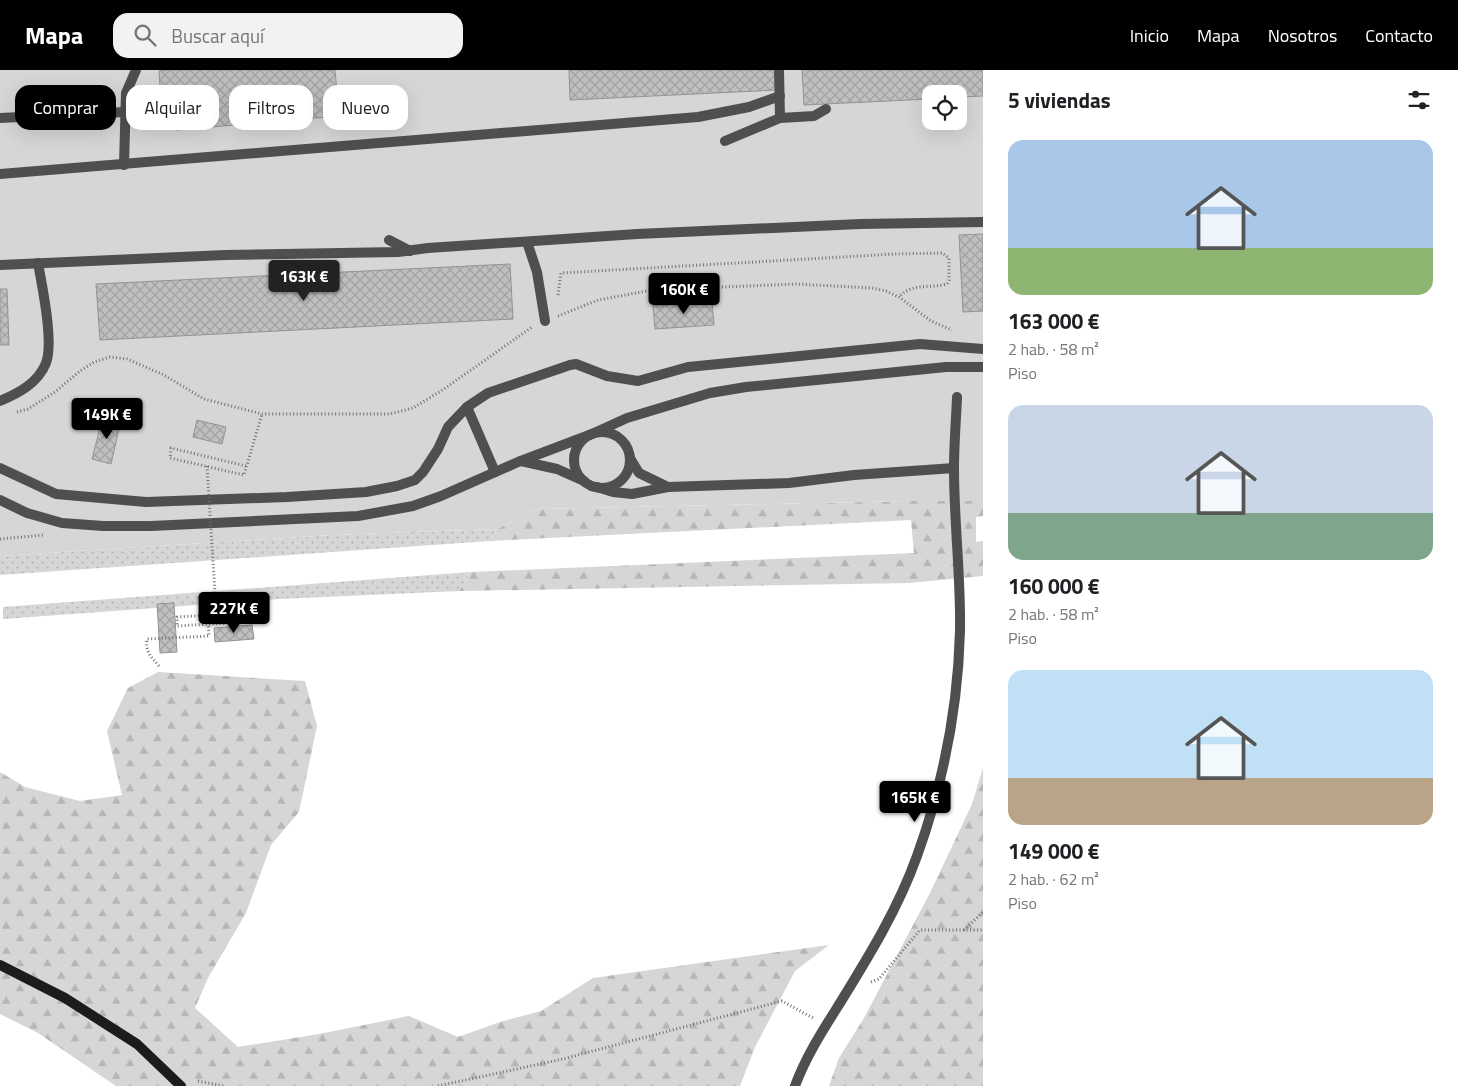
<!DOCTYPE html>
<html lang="es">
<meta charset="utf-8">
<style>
:root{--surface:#fff;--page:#f2f2f2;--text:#202124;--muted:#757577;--accent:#000}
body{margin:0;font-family:"Titillium Web",sans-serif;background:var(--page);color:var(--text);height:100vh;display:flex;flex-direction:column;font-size:19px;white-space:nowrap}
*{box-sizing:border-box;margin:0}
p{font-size:16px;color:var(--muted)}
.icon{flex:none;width:28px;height:28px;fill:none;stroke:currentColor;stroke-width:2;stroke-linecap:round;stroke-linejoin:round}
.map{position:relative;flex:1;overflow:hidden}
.side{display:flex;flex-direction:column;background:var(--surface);width:475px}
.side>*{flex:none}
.banner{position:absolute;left:15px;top:15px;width:475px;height:45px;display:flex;gap:10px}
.buttons{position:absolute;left:922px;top:15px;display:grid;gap:10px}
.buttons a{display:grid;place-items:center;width:45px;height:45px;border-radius:10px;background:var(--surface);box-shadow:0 5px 20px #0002;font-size:25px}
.price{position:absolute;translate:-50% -42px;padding:0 11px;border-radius:5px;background:var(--accent);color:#fff;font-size:16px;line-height:32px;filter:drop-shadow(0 1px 2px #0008)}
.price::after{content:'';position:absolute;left:50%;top:30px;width:15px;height:11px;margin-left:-8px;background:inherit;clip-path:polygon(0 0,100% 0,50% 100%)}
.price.current{background:#222;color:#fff}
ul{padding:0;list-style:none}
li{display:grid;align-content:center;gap:10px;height:265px;padding:0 25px}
li span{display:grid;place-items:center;height:155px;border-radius:15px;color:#555}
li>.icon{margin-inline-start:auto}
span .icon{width:90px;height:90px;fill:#fffc;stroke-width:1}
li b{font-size:21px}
h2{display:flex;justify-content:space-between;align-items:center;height:60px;padding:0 25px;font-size:21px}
.tag{padding:0 18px;border-radius:15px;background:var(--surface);box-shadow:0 5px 20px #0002;font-size:18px;line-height:45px}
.tag.current{background:var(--accent);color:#fff}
header{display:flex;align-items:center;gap:30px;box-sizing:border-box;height:70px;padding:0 25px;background:var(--accent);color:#fff}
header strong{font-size:24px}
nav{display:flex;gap:28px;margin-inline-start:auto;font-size:18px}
.search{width:350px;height:45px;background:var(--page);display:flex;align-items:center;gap:12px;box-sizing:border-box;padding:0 18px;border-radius:15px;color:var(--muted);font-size:19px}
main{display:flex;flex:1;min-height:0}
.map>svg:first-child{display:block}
.grass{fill:url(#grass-dots)}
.forest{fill:url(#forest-firs)}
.garden{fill:#d6d6d6;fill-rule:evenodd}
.building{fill:url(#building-cross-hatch);stroke:#939393}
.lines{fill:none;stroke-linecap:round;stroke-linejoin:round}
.path{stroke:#717171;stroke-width:3;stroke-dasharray:1 2.5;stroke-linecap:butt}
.lane{stroke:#4f4f4f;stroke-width:10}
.street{stroke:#4f4f4f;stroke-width:10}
.secondary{stroke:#1c1c1c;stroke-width:10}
.path-bridge{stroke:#717171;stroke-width:3;stroke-dasharray:1 2.5;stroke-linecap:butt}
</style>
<header>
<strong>Mapa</strong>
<div class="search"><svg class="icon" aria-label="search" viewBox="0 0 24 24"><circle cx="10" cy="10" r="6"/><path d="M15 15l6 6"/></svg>Buscar aquí</div>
<nav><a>Inicio</a><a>Mapa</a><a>Nosotros</a><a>Contacto</a></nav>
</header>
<main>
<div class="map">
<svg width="983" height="1016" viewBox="0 0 983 1016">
<defs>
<pattern id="grass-dots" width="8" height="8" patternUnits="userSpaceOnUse" patternTransform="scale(1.25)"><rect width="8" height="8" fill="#d6d6d6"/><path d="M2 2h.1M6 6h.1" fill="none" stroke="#b6b6b6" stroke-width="1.8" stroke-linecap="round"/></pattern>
<pattern id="forest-firs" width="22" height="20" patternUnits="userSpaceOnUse" patternTransform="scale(1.25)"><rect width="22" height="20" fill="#d6d6d6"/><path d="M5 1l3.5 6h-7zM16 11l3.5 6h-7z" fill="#b6b6b6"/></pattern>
<pattern id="building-cross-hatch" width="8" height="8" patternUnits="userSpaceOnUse" patternTransform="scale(1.25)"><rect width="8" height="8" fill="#bfbfbf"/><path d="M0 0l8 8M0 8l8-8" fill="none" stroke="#a2a2a2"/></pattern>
</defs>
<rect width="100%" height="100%" fill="#fff"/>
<!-- grass -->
<g class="grass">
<path d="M497,459l-7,12 -490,34v-19l332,-21z"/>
<path d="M471,502l-12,19 -180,8 -276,20v-12z"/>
</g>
<!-- forest -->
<g class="forest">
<path d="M908,431h75v15l-7,1v25l7,-1v35l-74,7 -450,8 12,-19 443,-19 -3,-33 -421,21 7,-12 39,-20z"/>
<path d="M158,602l147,9 12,45 -18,86 -28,33 -25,68 -38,65 -13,30 43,39 81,-13 90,-18 49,21 42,-15 41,-11 52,-33 236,-33 -34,26 -40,76 -15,39h-624l-78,-53 -38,-19v-242l25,15 55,14 42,-6 -15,-64 21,-43z"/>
<path d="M983,698v318h-154l10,-28 25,-40 67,-127 41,-87z"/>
</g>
<!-- garden -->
<path class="garden" d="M0,0h983v431h-75l-372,8 -39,20 -165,6 -332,21zM931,24h28v27h-28z"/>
<!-- building -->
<g class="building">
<path d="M167,0h168l4,46 -163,14 -2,-28 -13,2 -2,-33z"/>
<path d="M569,0h207l1,20 -207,10z"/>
<path d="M802,0h181v26l-24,1v-3h-28v5l-127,6z"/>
<path d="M983,164v77l-20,1 -4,-77z"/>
<path d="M510,194l3,55 -413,21 -4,-56z"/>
<path d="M0,219h7l2,56h-9z"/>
<path d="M712,232l2,23 -59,4 -2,-23z"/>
<path d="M103,346l18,4 -10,44 -19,-5z"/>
<path d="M197,350l29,7 -4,17 -29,-7z"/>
<path d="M174,533l3,49 -17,1 -3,-49z"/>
<path d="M252,555l2,14 -39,3 -1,-14z"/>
</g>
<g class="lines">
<!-- path -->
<g class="path">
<path d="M558,225l3,-22 334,-19 47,-1 7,5v22l-2,4c-17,5 -34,-2 -48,13"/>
<path d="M558,246l40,-16 54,-10 144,-6 76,4 14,3 13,6 32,24 21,9"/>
<path d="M17,342l11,-3 27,-17 25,-21 14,-9 16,-5 17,2 37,16 40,24 58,15h128l23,-6 31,-19 88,-62"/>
<path d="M246,396l-75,-18 -1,10 74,17 18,-61"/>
<path d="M0,469l44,-4"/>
<path d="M242,543l1,9 -66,4v-9z"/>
<path d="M159,596c-8,-9 -14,-15 -12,-27l62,-3 -1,-21"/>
<path d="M964,860l19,-18"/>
<path d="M871,912l8,-3 41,-49h63"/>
<path d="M198,1011l26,5"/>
<path d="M438,1016l125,-27 219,-58 31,17"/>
</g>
<!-- lane -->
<g class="lane">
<path d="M0,48l125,-6"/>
<path d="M780,48l34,-2 12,-7"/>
<path d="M725,71l55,-23 -1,-48"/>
<path d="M124,95l2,-72 10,-23"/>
<path d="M0,104l698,-57 51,-10 31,-11"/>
<path d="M389,170l21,11"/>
<path d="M527,172l10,30 8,49"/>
<path d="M0,195l225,-10 173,-3 30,-4 209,-14 223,-10 123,-2"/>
<path d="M0,331c19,-8 38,-18 46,-38 8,-21 -4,-77 -8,-100"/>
<path d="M467,337l28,65"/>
<circle cx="602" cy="390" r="28"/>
<path d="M630,388l9,15 29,14"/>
<path d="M521,391l36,8 27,12"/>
<path d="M0,398l56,26 90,8 141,-5 79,-5 31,-6 18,-6 8,-8 15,-23 10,-22 19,-20 21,-14 82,-28 6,-1 31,12 31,5 50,-14 232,-23 63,5"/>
<path d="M597,417l16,5 19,2 36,-7 121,-4 65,-8 100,-7"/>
</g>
<!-- street -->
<g class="street">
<path d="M0,430l27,13 35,10 41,3h48l207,-10 55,-10 28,-10 77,-34 74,-28 35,-16 83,-25 36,-6 200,-20h37"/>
<path d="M795,1016c11,-30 28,-56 45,-83 29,-47 58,-94 77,-147 26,-72 41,-148 43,-225 1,-54 -6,-108 -6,-162 0,-24 2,-48 3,-72"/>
</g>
<!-- secondary -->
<path class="secondary" d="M0,895l65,33 72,46 44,42"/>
<!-- path-bridge -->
<path class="path-bridge" d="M207,396l10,158"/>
</g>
</svg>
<div class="buttons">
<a><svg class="icon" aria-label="locate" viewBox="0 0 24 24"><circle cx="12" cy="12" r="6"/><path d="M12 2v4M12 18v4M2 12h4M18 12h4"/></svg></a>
</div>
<b class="price current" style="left:304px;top:232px">163K €</b>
<b class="price" style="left:684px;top:245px">160K €</b>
<b class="price" style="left:107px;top:370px">149K €</b>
<b class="price" style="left:234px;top:564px">227K €</b>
<b class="price" style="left:915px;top:753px">165K €</b>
<div class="banner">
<a class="tag current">Comprar</a>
<a class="tag">Alquilar</a>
<a class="tag">Filtros</a>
<a class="tag">Nuevo</a>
</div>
</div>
<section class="side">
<h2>5 viviendas<svg class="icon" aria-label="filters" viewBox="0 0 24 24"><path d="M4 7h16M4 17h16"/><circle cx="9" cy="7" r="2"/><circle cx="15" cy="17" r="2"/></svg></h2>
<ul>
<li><span style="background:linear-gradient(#a9c7e8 70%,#8fb573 0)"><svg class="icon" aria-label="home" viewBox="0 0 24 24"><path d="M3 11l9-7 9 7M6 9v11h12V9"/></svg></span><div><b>163 000 €</b><p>2 hab. · 58 m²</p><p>Piso</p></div></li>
<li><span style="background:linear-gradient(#c9d6e8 70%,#7fa58c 0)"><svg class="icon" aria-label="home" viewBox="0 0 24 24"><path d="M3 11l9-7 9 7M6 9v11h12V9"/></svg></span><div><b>160 000 €</b><p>2 hab. · 58 m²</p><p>Piso</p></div></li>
<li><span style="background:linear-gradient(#bfe0f5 70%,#b9a48a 0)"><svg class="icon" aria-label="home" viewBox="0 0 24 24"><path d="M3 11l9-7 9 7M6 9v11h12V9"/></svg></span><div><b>149 000 €</b><p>2 hab. · 62 m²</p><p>Piso</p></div></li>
</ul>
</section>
</main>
